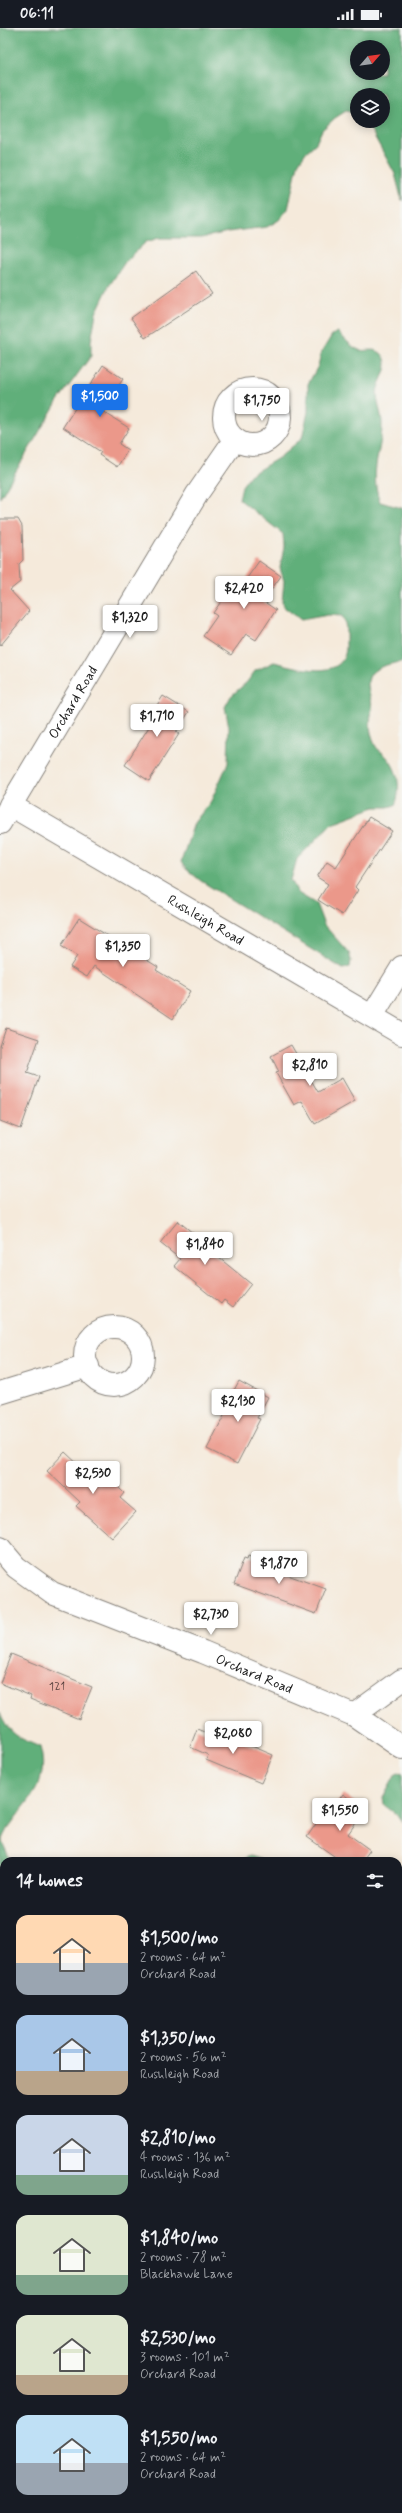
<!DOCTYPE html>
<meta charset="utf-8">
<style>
:root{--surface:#171b24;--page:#242831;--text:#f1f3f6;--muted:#9ea1a6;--accent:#1a73e8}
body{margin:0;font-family:Mynerve,sans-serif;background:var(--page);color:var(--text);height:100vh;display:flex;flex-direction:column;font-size:15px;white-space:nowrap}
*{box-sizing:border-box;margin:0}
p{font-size:13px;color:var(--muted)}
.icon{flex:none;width:22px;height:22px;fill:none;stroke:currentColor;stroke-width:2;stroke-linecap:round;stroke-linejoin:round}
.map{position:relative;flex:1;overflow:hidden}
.panel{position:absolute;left:0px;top:1829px;width:402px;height:656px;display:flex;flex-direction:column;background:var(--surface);border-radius:12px 12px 0 0;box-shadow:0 2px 10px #0003}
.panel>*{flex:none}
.needle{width:26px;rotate:62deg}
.buttons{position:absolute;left:350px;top:12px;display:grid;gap:8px}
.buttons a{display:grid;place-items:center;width:40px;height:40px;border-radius:50%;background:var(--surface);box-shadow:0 2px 10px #0003;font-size:20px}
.price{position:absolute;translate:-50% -34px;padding:0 9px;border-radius:4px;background:#fff;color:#222;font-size:13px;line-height:26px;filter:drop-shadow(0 1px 2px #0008)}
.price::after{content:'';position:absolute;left:50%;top:24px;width:12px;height:9px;margin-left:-6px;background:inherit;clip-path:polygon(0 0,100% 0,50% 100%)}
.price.on{background:var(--accent);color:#fff}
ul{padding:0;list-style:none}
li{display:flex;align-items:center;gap:12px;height:100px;padding:0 16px}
li span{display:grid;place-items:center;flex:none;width:112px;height:80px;border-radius:12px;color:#555}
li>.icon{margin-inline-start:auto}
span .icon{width:48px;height:48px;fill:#fffc;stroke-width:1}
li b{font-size:17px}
h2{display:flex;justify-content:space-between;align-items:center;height:48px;padding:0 16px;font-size:17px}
.status{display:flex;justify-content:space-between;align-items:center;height:28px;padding:0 20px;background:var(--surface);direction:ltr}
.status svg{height:11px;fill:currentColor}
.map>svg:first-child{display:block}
.forest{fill:#60af7a;stroke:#3e664b;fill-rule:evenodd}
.building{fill:#eb988a}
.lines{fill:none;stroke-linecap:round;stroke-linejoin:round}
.minor-casing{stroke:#88837c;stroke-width:24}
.minor{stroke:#fff;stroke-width:22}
.labels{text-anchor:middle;stroke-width:3.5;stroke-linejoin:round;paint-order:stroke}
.number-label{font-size:12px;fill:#503b38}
.street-label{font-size:14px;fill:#1c1c1c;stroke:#f6f6f2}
</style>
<div class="status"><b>06:11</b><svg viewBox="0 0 49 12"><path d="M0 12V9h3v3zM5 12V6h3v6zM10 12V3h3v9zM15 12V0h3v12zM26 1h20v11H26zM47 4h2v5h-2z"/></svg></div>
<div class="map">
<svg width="402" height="2485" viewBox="0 0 402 2485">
<rect width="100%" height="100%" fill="#f6f6f2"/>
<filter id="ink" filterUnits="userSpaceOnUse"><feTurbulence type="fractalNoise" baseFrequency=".025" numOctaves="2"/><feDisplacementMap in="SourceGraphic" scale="8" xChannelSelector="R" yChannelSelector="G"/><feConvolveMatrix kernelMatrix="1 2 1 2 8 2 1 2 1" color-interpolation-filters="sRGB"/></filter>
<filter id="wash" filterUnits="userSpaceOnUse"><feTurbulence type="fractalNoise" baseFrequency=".012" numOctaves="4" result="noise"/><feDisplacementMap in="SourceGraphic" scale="16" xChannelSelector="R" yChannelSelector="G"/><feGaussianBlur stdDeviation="0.9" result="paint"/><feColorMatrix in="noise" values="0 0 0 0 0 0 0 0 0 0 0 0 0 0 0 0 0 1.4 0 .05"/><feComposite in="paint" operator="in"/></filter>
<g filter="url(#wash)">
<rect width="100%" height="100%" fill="#f5eadb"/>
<!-- forest -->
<g class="forest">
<path d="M0,0h402v173l-7,-27 -29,-53h17v-26h-26v19l-11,-3 -11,7 -13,12 -6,13 -10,9 -8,12 -10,45 -9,11 -12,7 -39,5 -27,6h-42l-13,4 -21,20 -16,24 -13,27 -5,28v15l-34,46 -57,96zM357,19h26v26h-26z"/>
<path d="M338,304c6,6 13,15 21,18 9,2 18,-4 25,7 7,11 -7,25 -7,37 0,9 4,18 5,27 1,31 -14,47 -2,81l22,6v154c-13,2 -35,5 -34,23 0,7 4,14 4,22 -2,16 -4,22 3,38 2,5 8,7 11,11 12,13 16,33 9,49l-7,2h-13l-43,16 -35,36 -6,21 7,13 18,11 8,21 25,28 2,7 -1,7 -7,2 -142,-88 -16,-13 -4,-6 13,-39 17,-22 17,-38 1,-36 -4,-20 6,-11 16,-14 8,-11 19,-9c23,5 74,22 72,-19 0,-9 1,-19 -4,-27l-14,-1 -27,5 -17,-13 -2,-5 2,-21 -4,-13 4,-21 -1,-13 -44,-35 3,-13 8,-11 30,-18 22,-19 6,-26v-28l10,-18 3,-13 11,-18z"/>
<path d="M0,1685c10,22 19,25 40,34 13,45 -25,59 -38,95l9,19h-7v403l-4,-5z"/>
<path d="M402,1744v51l-6,-9 -12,-9 -1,-7 13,-24z"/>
<path d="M250,1828l17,5h-27z"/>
<path d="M402,1846v191l-4,2v-192z"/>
<path d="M398,2248l4,1v131l-4,-9z"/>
</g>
<g id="blocks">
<!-- building -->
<g class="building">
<path d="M196,243l16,23 -67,44 -14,-20z"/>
<path d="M103,337l20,14 -21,32 27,17 -10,16 9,6 -11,17 -18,-12 2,-3 -38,-25z"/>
<path d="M0,491h18l4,7 1,34 -4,4 1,18 -10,8 19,21 -29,35z"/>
<path d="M259,533l22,15 -18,25 13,9 -20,30 -10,-6 -15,21 -28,-19 14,-20 -4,-3 21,-30 6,5z"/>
<path d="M163,668l26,16 -13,20 3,2 -30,47 -24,-16 27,-43 -4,-3z"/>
<path d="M369,789l23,14 -37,56 3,3 -16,25 -24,-15 10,-16 -11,-7 10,-16 9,6z"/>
<path d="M79,890l79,49 -2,3 34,21 -17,28 -79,-53 -7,11 -17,-10 7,-11 -16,-10z"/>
<path d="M6,1000l33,11 -12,34 12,4 -18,52 -21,-8v-75z"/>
<path d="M291,1017l27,47 24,-14 13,23 -40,23 -13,-23 -8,4 -18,-32 3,-1 -8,-16z"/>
<path d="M178,1193l20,16 -2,2 55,45 -18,23 -9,-7 -3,4 -47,-38 6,-7 -20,-16z"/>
<path d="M239,1353l29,16 -11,21 3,1 -23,45 -30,-15 22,-43 -3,-1z"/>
<path d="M65,1424l34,32 8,-8 17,17 -4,5 16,14 -24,26 -36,-32 4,-4 -33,-31z"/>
<path d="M248,1528l20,7 -2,4 60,22 -10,25 -82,-30 10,-26 3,1z"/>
<path d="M11,1626l81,33 -13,32 -49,-20 1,-3 -31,-13z"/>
<path d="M197,1701l22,9 2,-5 52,22 -12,28 -55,-23 2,-5 -18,-8z"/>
<path d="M343,1766l22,16 -17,24 22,16 -8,11h-21l-34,-24 15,-22 4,3z"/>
</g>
</g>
</g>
<g filter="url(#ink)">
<use href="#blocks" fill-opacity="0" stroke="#88837c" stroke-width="1"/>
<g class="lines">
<!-- minor casing -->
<g class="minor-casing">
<g id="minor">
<circle cx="252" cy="389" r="28"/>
<path id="s1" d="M10,777l392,229"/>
<path id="s2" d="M0,795l197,-329 38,-55"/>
<path d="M372,988l30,-49"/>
<circle cx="114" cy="1328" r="29"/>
<path d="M0,1365l88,-27"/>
<path id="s3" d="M0,1520l16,19 36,26 151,59 151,63 48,33"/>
<path d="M354,1687l48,-35"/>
<path d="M0,2394h4"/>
<path d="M222,2481l3,4"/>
</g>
</g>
<!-- minor -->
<use href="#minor" class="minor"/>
</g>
</g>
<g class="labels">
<!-- number labels -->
<g class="number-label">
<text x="57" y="1662">121</text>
</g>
<!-- street labels -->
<g class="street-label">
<text dy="5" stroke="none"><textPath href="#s2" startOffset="141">Orchard Road</textPath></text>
<text dy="5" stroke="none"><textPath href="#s1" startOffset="227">Rushleigh Road</textPath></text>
<text dy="5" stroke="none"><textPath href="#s3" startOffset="287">Orchard Road</textPath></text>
</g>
</g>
</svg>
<div class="buttons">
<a><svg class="needle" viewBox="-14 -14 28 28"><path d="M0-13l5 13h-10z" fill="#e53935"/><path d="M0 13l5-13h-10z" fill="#9ea1a6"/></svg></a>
<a><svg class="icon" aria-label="layers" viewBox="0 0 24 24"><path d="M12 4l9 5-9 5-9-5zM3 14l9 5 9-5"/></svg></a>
</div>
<b class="price on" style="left:100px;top:390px">$1,500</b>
<b class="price" style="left:262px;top:394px">$1,750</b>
<b class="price" style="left:244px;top:582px">$2,420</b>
<b class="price" style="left:130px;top:611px">$1,320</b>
<b class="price" style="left:157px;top:710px">$1,710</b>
<b class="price" style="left:123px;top:940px">$1,350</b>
<b class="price" style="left:310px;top:1059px">$2,810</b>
<b class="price" style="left:205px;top:1238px">$1,840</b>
<b class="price" style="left:238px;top:1395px">$2,130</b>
<b class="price" style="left:93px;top:1467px">$2,530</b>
<b class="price" style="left:279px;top:1557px">$1,870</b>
<b class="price" style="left:211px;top:1608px">$2,730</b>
<b class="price" style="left:233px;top:1727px">$2,080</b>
<b class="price" style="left:340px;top:1804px">$1,550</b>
<section class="panel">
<h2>14 homes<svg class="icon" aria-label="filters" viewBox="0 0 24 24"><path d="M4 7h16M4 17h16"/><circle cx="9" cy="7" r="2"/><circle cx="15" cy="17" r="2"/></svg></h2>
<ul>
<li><span style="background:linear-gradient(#ffd9b3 60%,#9aa5b1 0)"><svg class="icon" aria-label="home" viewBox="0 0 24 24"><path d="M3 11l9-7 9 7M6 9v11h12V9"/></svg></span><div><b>$1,500/mo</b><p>2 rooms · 64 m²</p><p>Orchard Road</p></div></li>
<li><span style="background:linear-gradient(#a9c7e8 70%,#b9a48a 0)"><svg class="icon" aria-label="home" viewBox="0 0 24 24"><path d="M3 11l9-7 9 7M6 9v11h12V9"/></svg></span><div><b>$1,350/mo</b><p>2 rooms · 56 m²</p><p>Rushleigh Road</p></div></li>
<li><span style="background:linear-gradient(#c9d6e8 75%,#7fa58c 0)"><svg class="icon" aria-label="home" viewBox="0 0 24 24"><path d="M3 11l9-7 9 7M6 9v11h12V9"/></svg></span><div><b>$2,810/mo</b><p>4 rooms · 136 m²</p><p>Rushleigh Road</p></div></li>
<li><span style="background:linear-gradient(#dfe7d0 75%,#7fa58c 0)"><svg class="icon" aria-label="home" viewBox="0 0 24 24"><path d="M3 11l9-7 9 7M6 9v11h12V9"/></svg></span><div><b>$1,840/mo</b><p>2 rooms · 78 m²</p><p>Blackhawk Lane</p></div></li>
<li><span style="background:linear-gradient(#dfe7d0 75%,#b9a48a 0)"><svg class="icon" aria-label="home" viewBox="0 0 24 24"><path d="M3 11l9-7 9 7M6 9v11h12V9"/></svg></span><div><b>$2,530/mo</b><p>3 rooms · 101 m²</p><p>Orchard Road</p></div></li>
<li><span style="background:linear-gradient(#bfe0f5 60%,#9aa5b1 0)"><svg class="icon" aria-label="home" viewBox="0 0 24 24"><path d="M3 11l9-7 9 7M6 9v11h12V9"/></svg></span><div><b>$1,550/mo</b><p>2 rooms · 64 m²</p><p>Orchard Road</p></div></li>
</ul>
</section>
</div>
